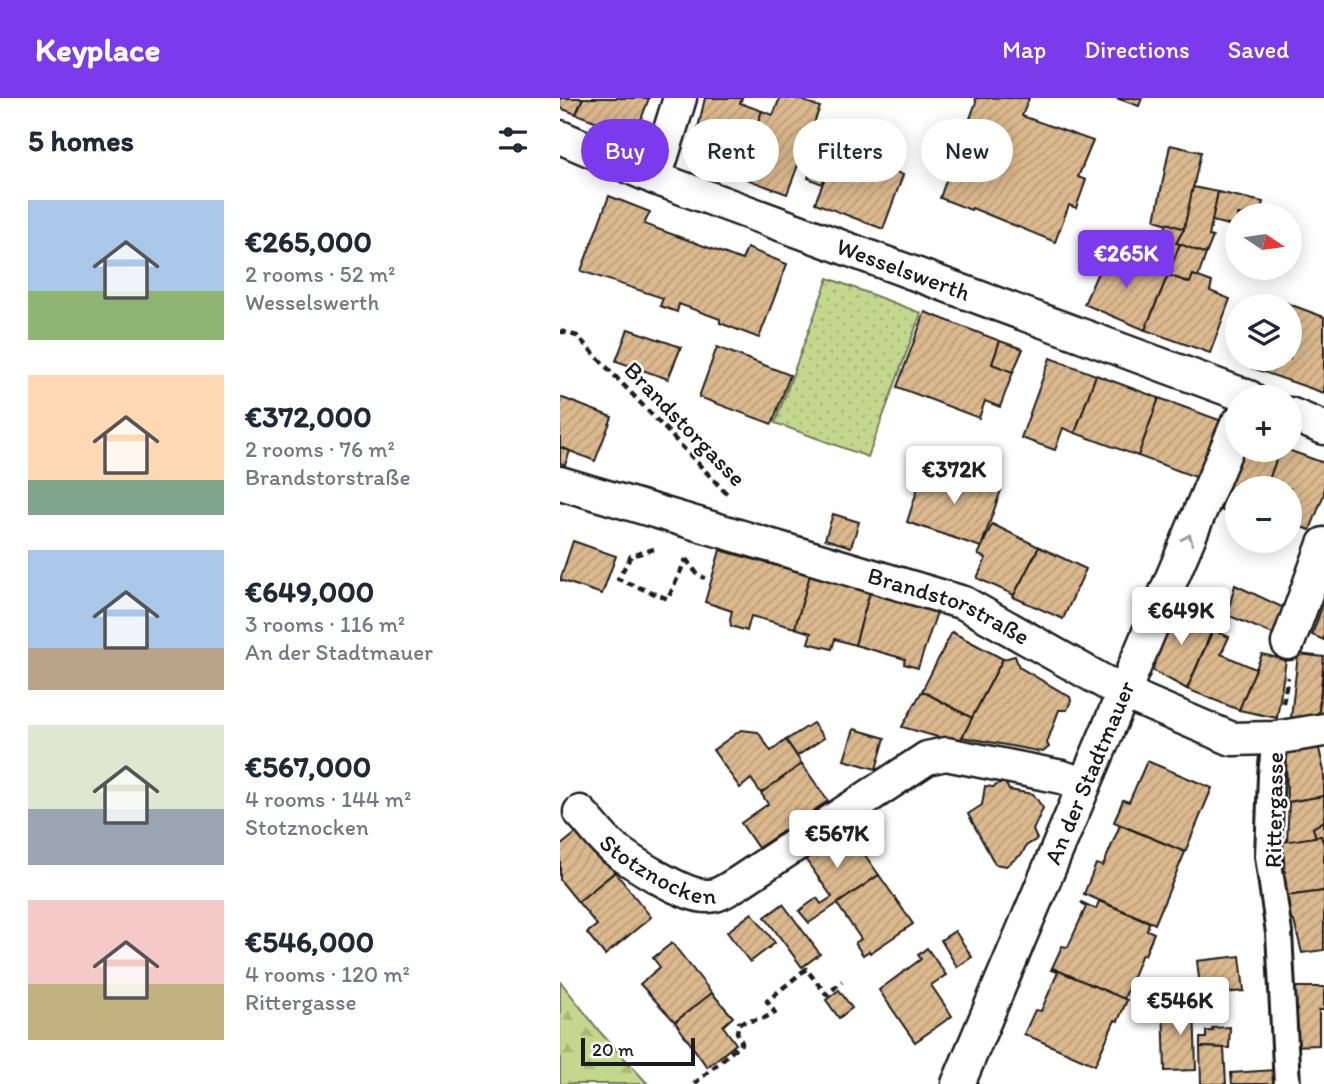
<!DOCTYPE html>
<meta charset="utf-8">
<style>
:root{--surface:#fff;--page:#f6f6f7;--text:#1f2937;--muted:#747a83;--accent:#7c3aed}
body{margin:0;font-family:Itim,sans-serif;background:var(--page);color:var(--text);height:100vh;display:flex;flex-direction:column;font-size:26px;white-space:nowrap}
*{box-sizing:border-box;margin:0}
p{font-size:23px;color:var(--muted)}
.icon{flex:none;width:38px;height:38px;fill:none;stroke:currentColor;stroke-width:2;stroke-linecap:round;stroke-linejoin:round}
.map{position:relative;flex:1;overflow:hidden}
.sheet{display:flex;flex-direction:column;background:var(--surface);width:560px}
.sheet>*{flex:none}
.top-card{position:absolute;left:21px;top:21px;width:637px;height:63px;display:flex;gap:14px}
.needle{width:46px;rotate:103deg}
.buttons{position:absolute;left:665px;top:105px;display:grid;gap:14px}
.buttons a{display:grid;place-items:center;width:77px;height:77px;border-radius:50%;background:var(--surface);box-shadow:0 4px 18px #0003;font-size:35px}
.scale{position:absolute;left:21px;bottom:18px;width:114px;box-sizing:border-box;padding-left:7px;border:4px solid #1c1c1c;border-top:0;font-size:19px;line-height:24px;white-space:nowrap;color:#1c1c1c;-webkit-text-stroke:5px #fff;paint-order:stroke}
.price{position:absolute;translate:-50% -60px;padding:0 16px;border-radius:7px;background:#fff;color:#222;font-size:23px;line-height:46px;filter:drop-shadow(0 2px 4px #0008)}
.price::after{content:'';position:absolute;left:50%;top:42px;width:21px;height:16px;margin-left:-10px;background:inherit;clip-path:polygon(0 0,100% 0,50% 100%)}
.price.on{background:var(--accent);color:#fff}
ul{padding:0;list-style:none}
li{display:flex;align-items:center;gap:21px;height:175px;padding:0 28px}
li span{display:grid;place-items:center;flex:none;width:196px;height:140px;border-radius:0px;color:#555}
li>.icon{margin-inline-start:auto}
span .icon{width:84px;height:84px;fill:#fffc;stroke-width:1}
li b{font-size:30px}
h2{display:flex;justify-content:space-between;align-items:center;height:84px;padding:0 28px;font-size:30px}
.chip{padding:0 24px;border-radius:32px;background:var(--surface);box-shadow:0 4px 18px #0003;font-size:24px;line-height:63px}
.chip.on{background:var(--accent);color:#fff}
header{display:flex;align-items:center;gap:42px;box-sizing:border-box;height:98px;padding:0 35px;background:var(--accent);color:#fff}
header strong{font-size:33px}
nav{display:flex;gap:38px;margin-inline-start:auto;font-size:24px}
main{display:flex;flex:1;min-height:0}
.map>svg:first-child{display:block}
.forest{fill:url(#forest-firs);stroke:#707a54;stroke-width:2}
.park{fill:url(#park-dots);stroke:#707a54;stroke-width:2}
.building{fill:url(#building-hatch);stroke:#1c1c1c;stroke-width:2}
.lines{fill:none;stroke-linecap:round;stroke-linejoin:round}
.pedestrian-casing{stroke:#1c1c1c;stroke-width:30}
.minor-casing{stroke:#1c1c1c;stroke-width:37}
.path{stroke:#1c1c1c;stroke-width:4.5;stroke-dasharray:7 5;stroke-linecap:butt}
.pedestrian{stroke:#fff;stroke-width:24}
.minor{stroke:#fff;stroke-width:32}
.oneway{stroke:#999}
.labels{text-anchor:middle;stroke-width:5;stroke-linejoin:round;paint-order:stroke}
.street-label{font-size:24px;fill:#1c1c1c;stroke:#fff}
</style>
<header>
<strong>Keyplace</strong>
<nav><a>Map</a><a>Directions</a><a>Saved</a></nav>
</header>
<main>
<section class="sheet">
<h2>5 homes<svg class="icon" aria-label="filters" viewBox="0 0 24 24"><path d="M4 7h16M4 17h16"/><circle cx="9" cy="7" r="2"/><circle cx="15" cy="17" r="2"/></svg></h2>
<ul>
<li><span style="background:linear-gradient(#a9c7e8 65%,#8fb573 0)"><svg class="icon" aria-label="home" viewBox="0 0 24 24"><path d="M3 11l9-7 9 7M6 9v11h12V9"/></svg></span><div><b>€265,000</b><p>2 rooms · 52 m²</p><p>Wesselswerth</p></div></li>
<li><span style="background:linear-gradient(#ffd9b3 75%,#7fa58c 0)"><svg class="icon" aria-label="home" viewBox="0 0 24 24"><path d="M3 11l9-7 9 7M6 9v11h12V9"/></svg></span><div><b>€372,000</b><p>2 rooms · 76 m²</p><p>Brandstorstraße</p></div></li>
<li><span style="background:linear-gradient(#a9c7e8 70%,#b9a48a 0)"><svg class="icon" aria-label="home" viewBox="0 0 24 24"><path d="M3 11l9-7 9 7M6 9v11h12V9"/></svg></span><div><b>€649,000</b><p>3 rooms · 116 m²</p><p>An der Stadtmauer</p></div></li>
<li><span style="background:linear-gradient(#dfe7d0 60%,#9aa5b1 0)"><svg class="icon" aria-label="home" viewBox="0 0 24 24"><path d="M3 11l9-7 9 7M6 9v11h12V9"/></svg></span><div><b>€567,000</b><p>4 rooms · 144 m²</p><p>Stotznocken</p></div></li>
<li><span style="background:linear-gradient(#f6c9c9 60%,#c2b280 0)"><svg class="icon" aria-label="home" viewBox="0 0 24 24"><path d="M3 11l9-7 9 7M6 9v11h12V9"/></svg></span><div><b>€546,000</b><p>4 rooms · 120 m²</p><p>Rittergasse</p></div></li>
</ul>
</section>
<div class="map">
<svg width="764" height="986" viewBox="0 0 764 986">
<defs>
<pattern id="forest-firs" width="22" height="20" patternUnits="userSpaceOnUse" patternTransform="scale(1.75)"><rect width="22" height="20" fill="#c3d88d"/><path d="M5 1l3.5 6h-7zM16 11l3.5 6h-7z" fill="#a7b979"/></pattern>
<pattern id="park-dots" width="8" height="8" patternUnits="userSpaceOnUse" patternTransform="scale(1.75)"><rect width="8" height="8" fill="#c3d88d"/><path d="M2 2h.1M6 6h.1" fill="none" stroke="#a7b979" stroke-width="1.8" stroke-linecap="round"/></pattern>
<pattern id="building-hatch" width="6" height="6" patternUnits="userSpaceOnUse" patternTransform="scale(1.75)"><rect width="6" height="6" fill="#dbb88d"/><path d="M-1 1l2-2M0 6l6-6M5 7l2-2" fill="none" stroke="#bb9e79"/></pattern>
</defs>
<rect width="100%" height="100%" fill="#fff"/>
<filter id="ink" filterUnits="userSpaceOnUse"><feTurbulence type="fractalNoise" baseFrequency=".0143" numOctaves="2"/><feDisplacementMap in="SourceGraphic" scale="14" xChannelSelector="R" yChannelSelector="G"/><feConvolveMatrix kernelMatrix="1 2 1 2 8 2 1 2 1" color-interpolation-filters="sRGB"/></filter>
<g filter="url(#ink)">
<!-- forest -->
<path class="forest" d="M0,883l40,51 48,52h-88z"/>
<!-- park -->
<path class="park" d="M268,180l93,35 -53,144 -93,-34z"/>
<!-- building -->
<g class="building">
<path d="M0,0h23l-7,16 -16,-6z"/>
<path d="M23,0h66l-14,38 -59,-22z"/>
<path d="M145,0h37l-2,5 22,8 -24,65 -47,-18z"/>
<path d="M220,0h16l24,9 -33,87 -49,-18 24,-65 11,4z"/>
<path d="M415,0h54l-7,18 71,25 -15,36 8,3 -10,28 -7,-3 -14,37 -83,-34 -1,2 -31,-12 12,-35 -4,-2 10,-29 6,3 12,-33z"/>
<path d="M556,0h26l-3,8z"/>
<path d="M283,34l29,11 -3,8 19,8 -3,8 18,8 -20,54 -68,-26z"/>
<path d="M610,47l31,7 -17,77 -29,-9z"/>
<path d="M260,48l15,5 -13,33 -14,-6z"/>
<path d="M633,89l25,5 -9,44 4,1 -7,17 -30,-11 8,-14z"/>
<path d="M658,94l45,10 -3,13h-23v12l-25,-6z"/>
<path d="M49,98l41,16 -6,12 98,36 5,-12 40,16 -28,74 -39,-15v-4l-41,-15 -2,8 -17,-6 3,-8 -82,-27z"/>
<path d="M607,125l17,6 -8,14 4,1 -12,31 -18,-7z"/>
<path d="M552,141l43,17 -5,12 -43,-16z"/>
<path d="M620,146l26,10 -8,23 -5,-2 -3,8 -22,-8z"/>
<path d="M547,154l61,23 -23,55 -61,-26z"/>
<path d="M608,177l22,8 3,-8 19,7 -2,9 20,8 -20,54 -65,-23z"/>
<path d="M718,202l46,17v76l-72,-25 4,-9h34v-53h-13z"/>
<path d="M365,214l75,29 -8,23 21,8 -13,35 -15,-6 -6,17 -82,-31z"/>
<path d="M68,231l53,18 -13,32 -52,-18z"/>
<path d="M440,243l23,8 -10,23 -21,-8z"/>
<path d="M157,249l73,28 -18,49 -73,-27z"/>
<path d="M490,260l46,17 -21,58 -12,-5 -8,22 -34,-12z"/>
<path d="M536,277l63,23 -21,58 -63,-23z"/>
<path d="M0,299l52,20 -17,44 -35,-14z"/>
<path d="M599,300l63,23 -21,58 -63,-23z"/>
<path d="M0,349l10,4 -5,14 -5,-2z"/>
<path d="M682,352h38l-14,38h-29v28l-17,-6z"/>
<path d="M720,352h8l36,13v31l-14,36 -15,-5 -3,8 -2,-1v-44h-24z"/>
<path d="M365,368l76,24 -20,57 -74,-25z"/>
<path d="M273,416l26,8 -8,25 -26,-8z"/>
<path d="M432,426l47,23 -25,48 -37,-17 9,-20 -8,-3z"/>
<path d="M13,443l43,15 -14,38 -42,-14z"/>
<path d="M479,449l47,22 -23,50 -50,-22z"/>
<path d="M160,452l90,25 -15,53 -44,-12 -4,15 -16,-5 -1,-7 2,-8 -27,-9z"/>
<path d="M250,477l60,17 -15,53 -20,-6 -3,10 -24,-6 3,-10 -16,-5z"/>
<path d="M675,487l49,23 -9,27 -48,-20z"/>
<path d="M310,494l67,20 -19,56 -14,-4 1,-5 -50,-14z"/>
<path d="M764,503v39l-12,-5z"/>
<path d="M614,509l40,19 -27,63 -33,-18 -3,-10z"/>
<path d="M653,532l16,7 -8,17 35,15 -17,41 -52,-21z"/>
<path d="M392,534l51,27 -31,59 -50,-27z"/>
<path d="M702,556l24,6 -9,58 -38,-8z"/>
<path d="M738,556l26,3 -6,62 -27,-1z"/>
<path d="M455,558l4,11 51,30 1,4 -4,9h-8l-12,33 2,4 -6,5 -81,-15 41,-78z"/>
<path d="M764,571v44l-2,6h-4z"/>
<path d="M362,593l50,27 -13,25 -57,-16z"/>
<path d="M253,625l11,15 -27,18 -11,-16z"/>
<path d="M294,631l31,9 -9,31 -32,-9z"/>
<path d="M181,632l17,2 13,19 15,-11 16,24 -41,29 -10,-14 -11,9 -27,-38z"/>
<path d="M758,646l6,27v25l-37,6 -1,-51z"/>
<path d="M587,663l65,27 -27,64 -71,-30 9,-22 6,2z"/>
<path d="M242,666l26,37 -70,47 -17,-25 27,-19 -7,-11z"/>
<path d="M442,684h3l4,8 24,4 10,14 -10,22 4,9 -11,7 -4,8 -16,12 -11,-2 -27,-50 14,-9 3,-19 8,1z"/>
<path d="M764,698v25l-11,7 3,9 -29,5 2,-40z"/>
<path d="M764,723v20l-2,1 -1,-6 -5,1 -3,-9z"/>
<path d="M283,726l36,51 -70,48 -10,-12 18,-13 4,6 11,-7 -31,-44z"/>
<path d="M560,727l65,27 -30,72 -71,-30 12,-30 7,2z"/>
<path d="M21,731l34,43 -37,30 -18,-22v-34z"/>
<path d="M761,738l3,9v46l-38,5 -3,-54z"/>
<path d="M55,774l36,45 -46,38 -18,-22 10,-8 -19,-23z"/>
<path d="M319,777l34,49 -43,29 -1,-2 -6,4 -8,-12 6,-4 -24,-35z"/>
<path d="M764,793v59l-22,3 -8,-32 -5,-1 -3,-24z"/>
<path d="M539,803l50,21 -2,8 7,3 -9,22 -3,-1 -18,45 -72,-31 10,-22 6,1 18,-40 -5,-5 15,7z"/>
<path d="M223,806l37,50 -18,13 -37,-50z"/>
<path d="M192,815l23,30 -25,19 -23,-30z"/>
<path d="M395,833l17,26 -15,10 -16,-27z"/>
<path d="M112,845l40,50 -37,29 -35,-38 20,-17 -7,-9z"/>
<path d="M367,850l19,27 -15,10 21,31 -37,26 -36,-52 42,-31 -3,-4z"/>
<path d="M680,858l4,35 -43,4 -4,-34z"/>
<path d="M492,870l75,32 -9,21 -3,-1 -20,45 -71,-31 11,-24 6,1 17,-39 -7,-2z"/>
<path d="M732,889h32v23h-5v35l-27,1z"/>
<path d="M279,892l13,18 -13,10 -13,-18z"/>
<path d="M152,895l21,24 -10,9 13,18 -29,23 -32,-45z"/>
<path d="M634,905l2,67 -31,1 -2,-67z"/>
<path d="M670,929l-1,21 -29,-1v-9h6v-7h7l-1,-3z"/>
<path d="M640,949l24,1 2,36h-25z"/>
<path d="M715,972v14h-43l-1,-11z"/>
</g>
<g class="lines">
<!-- pedestrian casing -->
<g class="pedestrian-casing">
<path id="pedestrian" d="M715,640l-4,37 -3,81 11,77 8,151"/>
</g>
<!-- minor casing -->
<g class="minor-casing">
<g id="minor">
<path id="s1" d="M0,39l95,41 594,219"/>
<path d="M95,80l25,-80"/>
<path d="M730,316l34,14"/>
<path id="s2" d="M0,385l404,120 158,89 110,47 43,-1 49,-8"/>
<path d="M728,545l36,-99"/>
<path id="s3" d="M20,714c11,11 21,26 33,36 18,14 73,50 96,48 10,0 20,-8 29,-13l189,-125 19,-4 116,23 21,7"/>
<path id="s4" d="M398,986l279,-660"/>
</g>
</g>
<!-- path -->
<g class="path">
<path d="M0,233l17,5 151,159"/>
<path d="M94,451l-23,7 -13,23 50,20 18,-40"/>
<path d="M126,461l12,16 7,3"/>
<path d="M723,605l5,-26"/>
<path d="M134,986l48,-41 -5,-11 2,-9 25,-5 11,-5 -8,-12 39,-32 21,26 15,-14"/>
</g>
<!-- pedestrian -->
<use href="#pedestrian" class="pedestrian"/>
<!-- minor -->
<use href="#minor" class="minor"/>
</g>
<!-- one-way arrows -->
<defs><path id="oneway-chevron" d="M-2-3.5L2.5 0L-2 3.5" fill="none" stroke-width="1.6" stroke-linecap="round" stroke-linejoin="round" transform="scale(1.75)"/></defs>
<use class="oneway" href="#oneway-chevron" transform="translate(628 441) rotate(-67)"/>
</g>
<g class="labels">
<!-- street labels -->
<g class="street-label">
<text dy="8" stroke="none"><textPath href="#s1" startOffset="368">Wesselswerth</textPath></text>
<text transform="translate(125 326) rotate(46)" y="8">Brandstorgasse</text>
<text dy="8" stroke="none"><textPath href="#s2" startOffset="408">Brandstorstraße</textPath></text>
<text dy="8" stroke="none"><textPath href="#s4" startOffset="338">An der Stadtmauer</textPath></text>
<text transform="translate(714 712) rotate(-89)" y="8">Rittergasse</text>
<text dy="8" stroke="none"><textPath href="#s3" startOffset="100">Stotznocken</textPath></text>
</g>
</g>
</svg>
<div class="buttons">
<a><svg class="needle" viewBox="-14 -14 28 28"><path d="M0-13l5 13h-10z" fill="#e53935"/><path d="M0 13l5-13h-10z" fill="#747a83"/></svg></a>
<a><svg class="icon" aria-label="layers" viewBox="0 0 24 24"><path d="M12 4l9 5-9 5-9-5zM3 14l9 5 9-5"/></svg></a>
<a>+</a>
<a>−</a>
</div>
<div class="scale">20 m</div>
<b class="price on" style="left:566px;top:192px">€265K</b>
<b class="price" style="left:394px;top:408px">€372K</b>
<b class="price" style="left:621px;top:549px">€649K</b>
<b class="price" style="left:277px;top:772px">€567K</b>
<b class="price" style="left:620px;top:939px">€546K</b>
<div class="top-card">
<a class="chip on">Buy</a>
<a class="chip">Rent</a>
<a class="chip">Filters</a>
<a class="chip">New</a>
</div>
</div>
</main>
